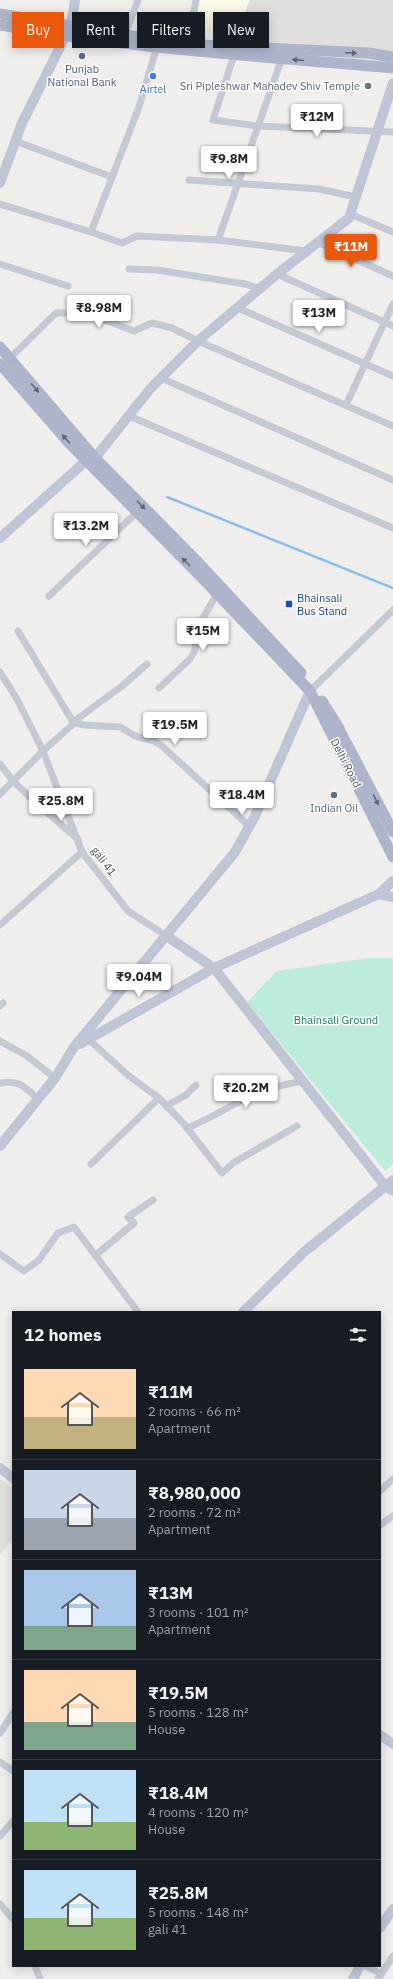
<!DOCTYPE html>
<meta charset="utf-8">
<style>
:root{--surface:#171b24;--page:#20242c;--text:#f1f3f6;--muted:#9ea1a6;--line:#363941;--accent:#ea580c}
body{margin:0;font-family:"IBM Plex Sans",sans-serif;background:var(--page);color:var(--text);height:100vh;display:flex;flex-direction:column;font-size:15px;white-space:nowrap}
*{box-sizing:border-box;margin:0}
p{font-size:13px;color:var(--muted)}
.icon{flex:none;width:22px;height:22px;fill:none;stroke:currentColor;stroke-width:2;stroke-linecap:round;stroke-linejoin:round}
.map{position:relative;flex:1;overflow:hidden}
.details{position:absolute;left:12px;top:1311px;width:369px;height:656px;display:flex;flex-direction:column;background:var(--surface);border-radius:0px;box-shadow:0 2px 10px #0003}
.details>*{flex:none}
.hud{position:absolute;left:12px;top:12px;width:369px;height:36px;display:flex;gap:8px}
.price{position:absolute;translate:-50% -34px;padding:0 9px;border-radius:4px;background:#fff;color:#222;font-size:13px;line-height:26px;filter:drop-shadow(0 1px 2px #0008)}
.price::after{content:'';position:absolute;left:50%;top:24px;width:12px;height:9px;margin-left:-6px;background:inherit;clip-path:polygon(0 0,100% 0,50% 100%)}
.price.current{background:var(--accent);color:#fff}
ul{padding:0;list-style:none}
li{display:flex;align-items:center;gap:12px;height:100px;padding:0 12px}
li+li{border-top:1px solid var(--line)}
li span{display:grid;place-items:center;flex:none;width:112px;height:80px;border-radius:0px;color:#555}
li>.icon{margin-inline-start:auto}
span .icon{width:48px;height:48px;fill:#fffc;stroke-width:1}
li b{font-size:17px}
h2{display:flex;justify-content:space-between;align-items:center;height:48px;padding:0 12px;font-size:17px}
.tag{padding:0 14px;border-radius:0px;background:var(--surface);box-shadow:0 2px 10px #0003;font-size:14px;line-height:36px}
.tag.current{background:var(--accent);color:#fff}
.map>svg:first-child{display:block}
.commercial{fill:#fbfae6}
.education{fill:#e1dfde}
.green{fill:#bdecda}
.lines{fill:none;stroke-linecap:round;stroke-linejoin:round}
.stream{stroke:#8cbee7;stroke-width:2.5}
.street{stroke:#c4c9d4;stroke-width:7}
.secondary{stroke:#c0c5d5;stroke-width:10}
.primary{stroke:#aeb5cb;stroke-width:11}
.oneway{fill:#606676}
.service-dot{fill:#5c6f8a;stroke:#fff;stroke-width:1.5}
.shop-dot{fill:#3f7fe0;stroke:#fff;stroke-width:1.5}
.worship-dot{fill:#6b7280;stroke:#fff;stroke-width:1.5}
.transit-dot{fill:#1a4fb4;stroke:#fff;stroke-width:1.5}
.labels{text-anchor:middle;stroke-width:3;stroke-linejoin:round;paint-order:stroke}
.service-label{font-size:11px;fill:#4e5e75;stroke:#fff}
.worship-label{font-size:11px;fill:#5b616d;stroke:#fff;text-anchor:end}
.shop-label{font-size:11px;fill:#366cbe;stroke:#fff}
.transit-label{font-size:11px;fill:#164399;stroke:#fff;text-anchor:start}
.street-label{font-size:11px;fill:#464c59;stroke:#fff}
.park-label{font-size:11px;fill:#1b775f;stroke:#fff}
</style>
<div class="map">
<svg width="393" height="1979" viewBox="0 0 393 1979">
<rect width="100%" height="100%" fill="#f0eeed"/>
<!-- commercial -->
<path class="commercial" d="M198,0h59l-9,37 -55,-11z"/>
<!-- education -->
<g class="education">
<path d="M250,0h143v66l-161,-25z"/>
<path d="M0,1479l13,10v48l-13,18z"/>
</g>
<!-- green -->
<path class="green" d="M368,958h25v206l-8,7 -138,-169 30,-31z"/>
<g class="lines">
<!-- stream -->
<path class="stream" d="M167,497l226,91"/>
<!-- street -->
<g class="street">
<path d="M125,35l13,-35"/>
<path d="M188,44l8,-44"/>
<path d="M234,55l-21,65 45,6 135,6"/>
<path d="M15,141l97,36"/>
<path d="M189,180l130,9 37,8"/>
<path d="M0,204l91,28 31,11 15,-7 81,4 88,11"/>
<path d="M350,214l43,18"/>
<path d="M91,232l48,-125 19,-64"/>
<path d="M218,240l64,-182"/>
<path d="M317,242l76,34"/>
<path d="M0,264l68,22"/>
<path d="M129,269l28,1 88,14 16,5"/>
<path d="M277,274l116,52"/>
<path d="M238,308l155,68"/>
<path d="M9,359l47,-46h21l19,4 38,14 18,-8 20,5 26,13 195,85"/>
<path d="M161,378l232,102"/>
<path d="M346,405l47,-101"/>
<path d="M129,416l264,112"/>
<path d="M49,596l87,-83"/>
<path d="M18,631l55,91 11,3 36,2 15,9 19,5 8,5 87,80"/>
<path d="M0,672l17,27 26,52 39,101 46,59 37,24"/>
<path d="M159,688l31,-29 4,-7 7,-31 16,-27"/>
<path d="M310,691l83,-81"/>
<path d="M0,764l13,17 21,20 44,38"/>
<path d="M0,794l43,-43 29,-26 1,-3 49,-36 25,-22"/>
<path d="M0,925l82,-73"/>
<path d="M0,1006l3,-3"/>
<path d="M88,1039l41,37 30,22 25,26 38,49 11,-10 64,-37"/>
<path d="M0,1041l27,15 28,22"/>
<path d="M0,1083c19,-3 24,3 38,16"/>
<path d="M166,1106l20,-11 10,-10"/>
<path d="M187,1128c20,-8 35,-17 53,-27 19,-11 42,-16 63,-20"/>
<path d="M91,1164l68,-66"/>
<path d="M0,1254l24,17 15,-11 19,-27 16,-6 64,85"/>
<path d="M96,1255l38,-32 -6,-6 25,-17"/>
<path d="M380,1491l13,-12"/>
<path d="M380,1525l13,-9"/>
<path d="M0,1733l13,-20"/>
<path d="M0,1762l13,9"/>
<path d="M0,1836l13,-15"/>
<path d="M0,1904l13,15"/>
<path d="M35,1966l5,13"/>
<path d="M366,1966l15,8"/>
<path d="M378,1979l15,-23"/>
</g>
<!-- secondary -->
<g class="secondary">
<path d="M0,183l22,-60 49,-98 4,-25"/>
<path d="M95,458l55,-69 48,-48 79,-67 72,-56 44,-135"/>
<path d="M0,538l87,-78"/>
<path d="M379,894l14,3"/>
<path d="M165,935l49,33 171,218 8,5"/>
<path d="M80,1044l134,-76 165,-74 14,-13"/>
<path d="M0,1146l55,-68 19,-31 161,-195 20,-36 55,-125"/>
<path d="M243,1312l61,-60 89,-72"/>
<path d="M0,1468l13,10"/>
<path d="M380,1735l13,9"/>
<path d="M380,1928l13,-19"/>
<path d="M353,1979l7,-13"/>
</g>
<!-- primary -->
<g class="primary">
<path d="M0,14l125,21 76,10 168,8 24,4"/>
<path d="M0,25c130,24 261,31 393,43"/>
<path d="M0,347l95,111 100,101 106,114"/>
<path d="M0,364l71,81 133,135 106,111 83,166"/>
<path d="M322,701l15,24 56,107"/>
</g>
</g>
<!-- one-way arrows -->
<defs><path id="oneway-solid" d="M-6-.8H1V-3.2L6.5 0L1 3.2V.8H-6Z"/></defs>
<g class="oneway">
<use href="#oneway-solid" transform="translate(351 53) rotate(2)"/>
<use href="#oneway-solid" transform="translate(298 60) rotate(-175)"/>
<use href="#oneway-solid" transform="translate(35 388) rotate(49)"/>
<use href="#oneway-solid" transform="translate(66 439) rotate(-131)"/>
<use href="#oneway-solid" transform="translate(141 505) rotate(45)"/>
<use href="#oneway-solid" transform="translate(186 562) rotate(-135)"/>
<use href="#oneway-solid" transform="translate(376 800) rotate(63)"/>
</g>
<!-- markers -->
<g class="service-dot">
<circle cx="82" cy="56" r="4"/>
<circle cx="334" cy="795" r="4"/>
</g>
<circle class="shop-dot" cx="153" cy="76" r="4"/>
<circle class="worship-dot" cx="368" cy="86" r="4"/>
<rect class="transit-dot" x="285" y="600" width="8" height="8" rx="2"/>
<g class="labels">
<!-- service labels -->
<g class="service-label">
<text x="82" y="73">Punjab<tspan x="82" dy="13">National Bank</tspan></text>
<text x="334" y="812">Indian Oil</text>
</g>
<!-- worship labels -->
<g class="worship-label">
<text x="360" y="90">Sri Pipleshwar Mahadev Shiv Temple</text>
</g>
<!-- shop labels -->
<g class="shop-label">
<text x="153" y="93">Airtel</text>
</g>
<!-- transit labels -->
<g class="transit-label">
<text x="297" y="602">Bhainsali<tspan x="297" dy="13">Bus Stand</tspan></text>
</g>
<!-- street labels -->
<g class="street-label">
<text transform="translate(346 763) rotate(63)" y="4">Delhi Road</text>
<text transform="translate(104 861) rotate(53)" y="4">gali 41</text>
</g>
<!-- park labels -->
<g class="park-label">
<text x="336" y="1024">Bhainsali Ground</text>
</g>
</g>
</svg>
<b class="price" style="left:317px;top:138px">₹12M</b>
<b class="price" style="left:229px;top:180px">₹9.8M</b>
<b class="price current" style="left:351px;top:268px">₹11M</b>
<b class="price" style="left:99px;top:329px">₹8.98M</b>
<b class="price" style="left:319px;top:334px">₹13M</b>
<b class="price" style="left:86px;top:547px">₹13.2M</b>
<b class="price" style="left:203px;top:652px">₹15M</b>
<b class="price" style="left:175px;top:746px">₹19.5M</b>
<b class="price" style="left:242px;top:816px">₹18.4M</b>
<b class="price" style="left:61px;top:822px">₹25.8M</b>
<b class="price" style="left:139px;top:998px">₹9.04M</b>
<b class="price" style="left:246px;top:1109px">₹20.2M</b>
<div class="hud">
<a class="tag current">Buy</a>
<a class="tag">Rent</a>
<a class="tag">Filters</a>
<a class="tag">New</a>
</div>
<section class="details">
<h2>12 homes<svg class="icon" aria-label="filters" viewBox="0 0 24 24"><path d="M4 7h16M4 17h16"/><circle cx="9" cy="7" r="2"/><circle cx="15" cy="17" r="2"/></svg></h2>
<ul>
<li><span style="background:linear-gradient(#ffd9b3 60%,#c2b280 0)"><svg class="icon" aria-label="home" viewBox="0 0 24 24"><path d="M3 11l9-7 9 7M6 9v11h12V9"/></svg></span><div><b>₹11M</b><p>2 rooms · 66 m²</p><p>Apartment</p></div></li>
<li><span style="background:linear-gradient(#c9d6e8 60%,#9aa5b1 0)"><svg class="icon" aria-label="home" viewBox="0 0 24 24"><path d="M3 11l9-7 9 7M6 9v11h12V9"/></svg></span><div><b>₹8,980,000</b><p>2 rooms · 72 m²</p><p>Apartment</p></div></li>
<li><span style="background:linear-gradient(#a9c7e8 70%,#7fa58c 0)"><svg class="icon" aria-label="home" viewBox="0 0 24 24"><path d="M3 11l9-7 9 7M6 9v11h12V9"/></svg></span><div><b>₹13M</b><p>3 rooms · 101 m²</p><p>Apartment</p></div></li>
<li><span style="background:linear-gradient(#ffd9b3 65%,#7fa58c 0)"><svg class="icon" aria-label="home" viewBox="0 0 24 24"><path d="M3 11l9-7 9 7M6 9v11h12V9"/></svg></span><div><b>₹19.5M</b><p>5 rooms · 128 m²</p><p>House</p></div></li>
<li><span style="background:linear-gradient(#bfe0f5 65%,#8fb573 0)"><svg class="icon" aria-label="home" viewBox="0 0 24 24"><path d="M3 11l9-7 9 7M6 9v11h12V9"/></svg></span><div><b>₹18.4M</b><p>4 rooms · 120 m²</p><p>House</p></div></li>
<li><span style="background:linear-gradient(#bfe0f5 60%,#8fb573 0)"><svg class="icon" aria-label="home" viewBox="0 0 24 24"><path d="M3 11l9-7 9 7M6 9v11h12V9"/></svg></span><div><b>₹25.8M</b><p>5 rooms · 148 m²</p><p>gali 41</p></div></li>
</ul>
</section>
</div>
